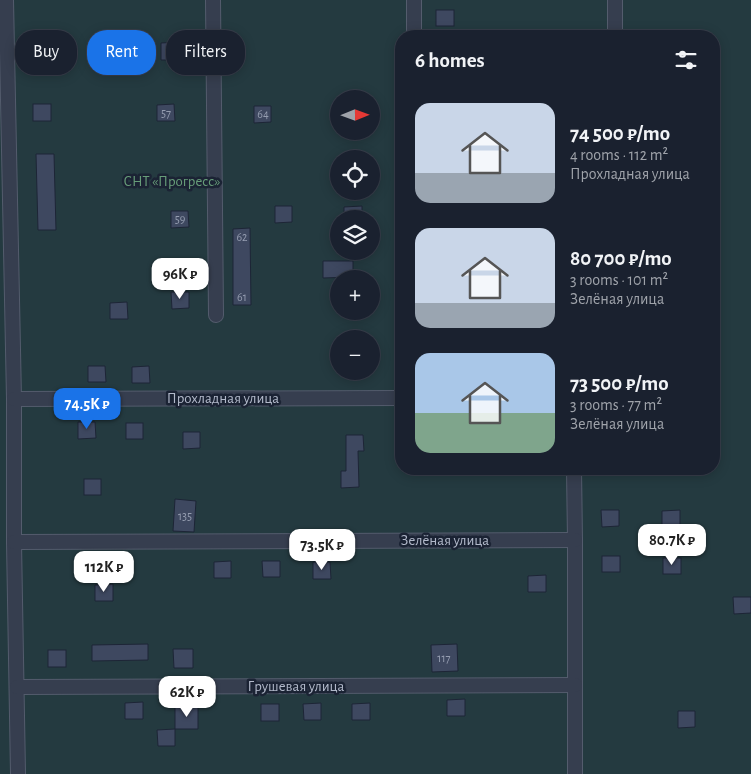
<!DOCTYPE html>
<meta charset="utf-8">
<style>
:root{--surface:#1a212f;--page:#272e3b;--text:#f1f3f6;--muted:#9fa3aa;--line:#383e4b;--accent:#1a73e8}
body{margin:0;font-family:"Alegreya Sans",sans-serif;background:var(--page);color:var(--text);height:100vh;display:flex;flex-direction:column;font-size:19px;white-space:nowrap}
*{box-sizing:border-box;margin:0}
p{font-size:16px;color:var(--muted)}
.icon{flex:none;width:28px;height:28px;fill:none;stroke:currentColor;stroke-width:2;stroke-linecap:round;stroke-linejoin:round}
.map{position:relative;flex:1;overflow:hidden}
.details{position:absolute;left:395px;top:30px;width:325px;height:445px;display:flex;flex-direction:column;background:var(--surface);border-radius:20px;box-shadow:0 2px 12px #0003,0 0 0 1px var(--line)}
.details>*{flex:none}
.guide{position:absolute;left:15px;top:30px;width:305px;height:45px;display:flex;gap:10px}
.needle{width:32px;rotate:89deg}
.tools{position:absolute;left:330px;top:90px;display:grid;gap:10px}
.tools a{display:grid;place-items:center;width:50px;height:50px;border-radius:50%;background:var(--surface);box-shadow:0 2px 12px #0003,0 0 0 1px var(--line);font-size:25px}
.price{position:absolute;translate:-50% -42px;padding:0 11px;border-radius:10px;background:#fff;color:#222;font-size:16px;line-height:32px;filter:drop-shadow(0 1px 2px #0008)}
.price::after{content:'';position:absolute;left:50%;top:30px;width:15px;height:11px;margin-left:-8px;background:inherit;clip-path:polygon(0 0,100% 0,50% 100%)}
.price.selected{background:var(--accent);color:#fff}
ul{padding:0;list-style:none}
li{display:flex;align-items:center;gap:15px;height:125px;padding:0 20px}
li span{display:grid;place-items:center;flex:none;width:140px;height:100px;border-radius:15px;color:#555}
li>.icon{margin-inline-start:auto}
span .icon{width:60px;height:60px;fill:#fffc;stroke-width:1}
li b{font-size:21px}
h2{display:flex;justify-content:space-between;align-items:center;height:60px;padding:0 20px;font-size:21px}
.chip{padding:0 18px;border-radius:20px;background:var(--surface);box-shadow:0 2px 12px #0003,0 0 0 1px var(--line);font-size:18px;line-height:45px}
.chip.selected{background:var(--accent);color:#fff}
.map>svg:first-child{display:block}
.green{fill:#243a40;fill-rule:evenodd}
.building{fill:#3e4860;stroke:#1d2536}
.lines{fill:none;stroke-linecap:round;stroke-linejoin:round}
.street-casing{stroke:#545c6d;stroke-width:16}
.street{stroke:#363e4f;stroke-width:14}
.labels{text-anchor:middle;stroke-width:5;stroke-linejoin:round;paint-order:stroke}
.number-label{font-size:12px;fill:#959db0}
.park-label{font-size:15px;fill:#679d79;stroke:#1b2334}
.street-label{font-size:15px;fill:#b2b9ca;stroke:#1b2334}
</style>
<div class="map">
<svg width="751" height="774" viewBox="0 0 751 774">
<rect width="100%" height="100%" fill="#222c3f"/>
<!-- green -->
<path class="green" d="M0,0h751v774h-751zM401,36h313v433h-313zM339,99h32v32h-32zM339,159h32v32h-32zM339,219h32v32h-32zM339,279h32v32h-32zM339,339h32v32h-32z"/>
<!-- building -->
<g class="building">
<rect x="436" y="10" width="18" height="16"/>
<path d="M24,40h26v18l-26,1z"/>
<path d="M181,42v18h-20v-17z"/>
<rect x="33" y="104" width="18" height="17"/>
<path d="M174,104l1,17h-18v-16z"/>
<path d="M254,106h17v16l-17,1z"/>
<path d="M36,154h18l2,76h-18z"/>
<path d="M275,206h17v16l-17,1z"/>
<path d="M362,206v13h-18v-12z"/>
<path d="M171,211h17l1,16 -18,1z"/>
<path d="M250,228l1,77h-18v-76z"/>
<path d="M323,261h30v16l-30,1z"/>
<path d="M171,292h18v16l-17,1z"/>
<path d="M127,302l1,17h-18v-16z"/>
<path d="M88,366h17l1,16h-18z"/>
<path d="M149,366l1,17h-18v-16z"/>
<path d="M78,422h17l1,16 -18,1z"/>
<rect x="126" y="423" width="17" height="16"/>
<path d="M183,432h17v16l-17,1z"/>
<path d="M346,435h17l1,16h-6l1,36 -18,1v-17h5z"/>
<rect x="84" y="479" width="17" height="16"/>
<path d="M175,499l21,2 -2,31 -21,-1z"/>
<path d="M601,510h18v16l-17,1z"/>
<path d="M680,510v17h-18v-16z"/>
<rect x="602" y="556" width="18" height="16"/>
<rect x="663" y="558" width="18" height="16"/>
<path d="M231,561v17h-17v-16z"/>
<path d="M262,561h18v16h-17z"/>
<path d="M313,562h17l1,17h-18z"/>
<path d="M546,575v17h-18v-16z"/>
<path d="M113,584v17h-18v-16z"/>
<path d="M733,597h18v16l-17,1z"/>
<path d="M148,644v16l-56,1v-16z"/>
<path d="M457,644l1,27 -26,1 -1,-27z"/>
<path d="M173,649h20v19h-19z"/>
<rect x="48" y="650" width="18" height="17"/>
<path d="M465,699v17h-18v-16z"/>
<path d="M143,702v17h-18v-16z"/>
<path d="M321,703v17h-17l-1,-16z"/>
<path d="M370,703v17h-18v-16z"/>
<rect x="261" y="704" width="18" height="17"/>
<path d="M198,706v23h-23v-22z"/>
<path d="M678,711h17v16l-17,1z"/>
<path d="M175,729v17h-17l-1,-16z"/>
</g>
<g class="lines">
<!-- street casing -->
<g class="street-casing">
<g id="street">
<path d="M6,0l8,399v143l4,232"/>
<path d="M213,0l3,315"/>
<path d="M414,0v36"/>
<path d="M615,0v36"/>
<path d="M14,399l387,-1"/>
<path d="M574,469l1,71v234"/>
<path d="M14,542l561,-2"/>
<path d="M17,687l558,-2"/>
</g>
</g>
<!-- street -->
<use href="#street" class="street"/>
</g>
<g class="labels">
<!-- number labels -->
<g class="number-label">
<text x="166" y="117">57</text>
<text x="263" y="118">64</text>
<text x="180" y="223">59</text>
<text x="242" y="241">62</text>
<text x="242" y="301">61</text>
<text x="185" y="520">135</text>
<text x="444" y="662">117</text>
</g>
<!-- park labels -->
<g class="park-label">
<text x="172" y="186">СНТ «Прогресс»</text>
</g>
<!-- street labels -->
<g class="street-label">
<text x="223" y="403">Прохладная улица</text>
<text x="445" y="545">Зелёная улица</text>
<text x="296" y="691">Грушевая улица</text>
</g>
</g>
</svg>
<div class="tools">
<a><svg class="needle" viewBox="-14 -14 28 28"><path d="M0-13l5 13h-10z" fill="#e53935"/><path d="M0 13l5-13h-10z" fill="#9fa3aa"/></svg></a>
<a><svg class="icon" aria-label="locate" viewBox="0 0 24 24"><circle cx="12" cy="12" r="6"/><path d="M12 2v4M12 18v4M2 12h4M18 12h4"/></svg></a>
<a><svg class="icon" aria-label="layers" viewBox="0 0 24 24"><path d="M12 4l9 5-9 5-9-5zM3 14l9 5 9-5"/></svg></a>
<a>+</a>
<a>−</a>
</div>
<b class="price" style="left:180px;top:300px">96K ₽</b>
<b class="price selected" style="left:87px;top:430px">74.5K ₽</b>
<b class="price" style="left:672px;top:566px">80.7K ₽</b>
<b class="price" style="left:322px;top:571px">73.5K ₽</b>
<b class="price" style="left:104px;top:593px">112K ₽</b>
<b class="price" style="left:187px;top:718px">62K ₽</b>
<div class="guide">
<a class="chip">Buy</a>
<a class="chip selected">Rent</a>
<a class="chip">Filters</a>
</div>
<section class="details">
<h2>6 homes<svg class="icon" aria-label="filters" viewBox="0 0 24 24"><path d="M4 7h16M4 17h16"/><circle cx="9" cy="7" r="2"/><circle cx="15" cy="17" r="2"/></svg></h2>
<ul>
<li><span style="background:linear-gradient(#c9d6e8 70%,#9aa5b1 0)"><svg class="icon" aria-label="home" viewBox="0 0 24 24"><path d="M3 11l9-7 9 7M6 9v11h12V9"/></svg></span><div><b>74 500 ₽/mo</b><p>4 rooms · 112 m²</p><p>Прохладная улица</p></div></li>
<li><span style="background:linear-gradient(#c9d6e8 75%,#9aa5b1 0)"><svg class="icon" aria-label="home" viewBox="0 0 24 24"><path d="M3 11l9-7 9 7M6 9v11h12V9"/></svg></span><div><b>80 700 ₽/mo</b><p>3 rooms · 101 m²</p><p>Зелёная улица</p></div></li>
<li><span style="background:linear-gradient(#a9c7e8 60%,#7fa58c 0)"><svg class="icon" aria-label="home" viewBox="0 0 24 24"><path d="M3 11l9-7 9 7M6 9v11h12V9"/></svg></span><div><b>73 500 ₽/mo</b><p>3 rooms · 77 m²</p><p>Зелёная улица</p></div></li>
</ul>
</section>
</div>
